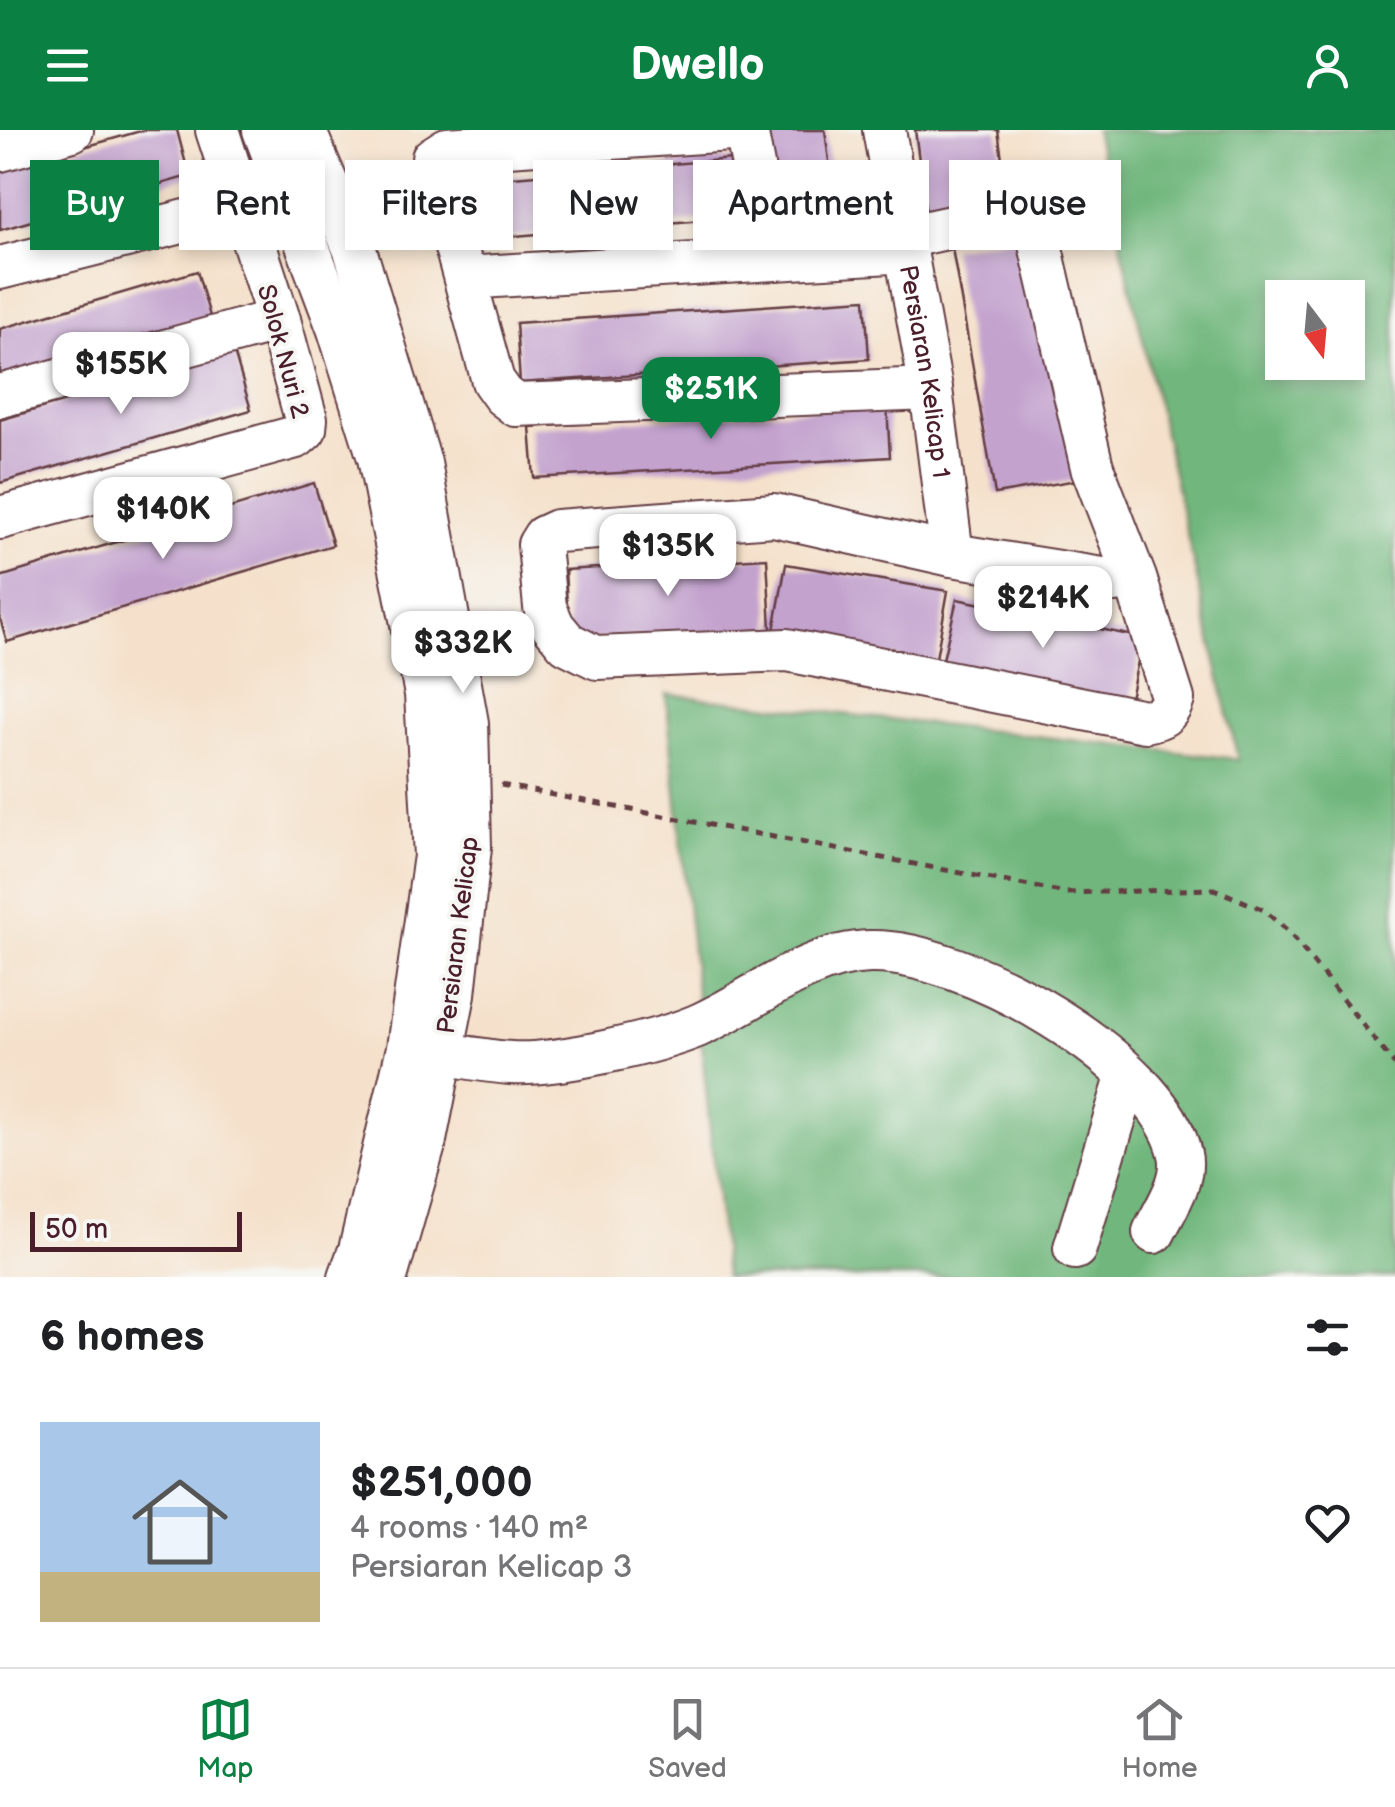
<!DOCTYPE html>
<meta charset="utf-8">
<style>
:root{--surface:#fff;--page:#f6f6f6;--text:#202124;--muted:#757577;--line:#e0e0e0;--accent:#0b8043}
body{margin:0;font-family:"Balsamiq Sans",sans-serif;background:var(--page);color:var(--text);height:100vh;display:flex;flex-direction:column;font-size:38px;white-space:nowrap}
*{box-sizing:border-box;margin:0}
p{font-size:32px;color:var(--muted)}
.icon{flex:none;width:55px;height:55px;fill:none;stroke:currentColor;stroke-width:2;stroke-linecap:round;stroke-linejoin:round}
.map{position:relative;height:1147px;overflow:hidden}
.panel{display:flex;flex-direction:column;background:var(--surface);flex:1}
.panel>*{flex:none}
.top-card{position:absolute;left:30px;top:30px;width:1335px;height:90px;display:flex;gap:20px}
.needle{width:65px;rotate:164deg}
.controls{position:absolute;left:1265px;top:150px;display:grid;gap:20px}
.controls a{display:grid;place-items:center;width:100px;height:100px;border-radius:0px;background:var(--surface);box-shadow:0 5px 15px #0003;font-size:50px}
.scale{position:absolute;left:30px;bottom:25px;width:212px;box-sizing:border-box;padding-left:10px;border:5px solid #4a1f2b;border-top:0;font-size:28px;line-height:35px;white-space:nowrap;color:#4a1f2b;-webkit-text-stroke:8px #f6f6f2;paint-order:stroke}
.price{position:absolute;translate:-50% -85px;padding:0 22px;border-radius:20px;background:#fff;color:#222;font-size:32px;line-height:65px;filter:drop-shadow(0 2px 5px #0008)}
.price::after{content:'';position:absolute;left:50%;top:60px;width:30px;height:22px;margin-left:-15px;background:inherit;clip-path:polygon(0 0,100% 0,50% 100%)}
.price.current{background:var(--accent);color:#fff}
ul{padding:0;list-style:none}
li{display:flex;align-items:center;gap:30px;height:250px;padding:0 40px}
li span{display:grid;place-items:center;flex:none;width:280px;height:200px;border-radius:0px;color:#555}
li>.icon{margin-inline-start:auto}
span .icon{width:120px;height:120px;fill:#fffc;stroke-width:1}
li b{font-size:42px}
h2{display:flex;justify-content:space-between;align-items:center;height:120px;padding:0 40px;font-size:42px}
.chip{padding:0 35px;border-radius:0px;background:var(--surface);box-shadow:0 5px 15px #0003;font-size:35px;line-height:90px}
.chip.current{background:var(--accent);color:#fff}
header{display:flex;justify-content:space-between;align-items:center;height:130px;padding:0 40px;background:var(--accent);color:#fff;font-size:45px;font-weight:800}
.tab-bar{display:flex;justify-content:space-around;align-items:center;height:140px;border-top:2px solid var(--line);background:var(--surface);font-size:28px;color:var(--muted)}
.tab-bar a{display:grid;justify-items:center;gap:5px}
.tab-bar .current{color:var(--accent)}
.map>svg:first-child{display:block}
.forest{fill:#71b77d;stroke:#5e6b54;stroke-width:2.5;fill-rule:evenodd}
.building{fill:#c3a2ce}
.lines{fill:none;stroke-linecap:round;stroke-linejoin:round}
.minor-casing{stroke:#643c43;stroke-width:46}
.path{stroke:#643c43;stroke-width:5;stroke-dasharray:8 8;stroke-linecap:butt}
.minor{stroke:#fff;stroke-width:42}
.labels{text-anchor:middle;stroke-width:8;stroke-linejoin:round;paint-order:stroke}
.street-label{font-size:25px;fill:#4a1f2b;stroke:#f6f6f2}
</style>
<header><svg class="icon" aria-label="menu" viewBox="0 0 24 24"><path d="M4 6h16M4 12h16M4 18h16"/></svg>Dwello<svg class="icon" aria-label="person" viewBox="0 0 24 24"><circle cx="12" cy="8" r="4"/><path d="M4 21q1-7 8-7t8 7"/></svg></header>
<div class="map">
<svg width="1395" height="1147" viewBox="0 0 1395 1147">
<rect width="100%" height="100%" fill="#f6f6f2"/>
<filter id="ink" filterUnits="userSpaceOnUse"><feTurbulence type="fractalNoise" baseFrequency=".01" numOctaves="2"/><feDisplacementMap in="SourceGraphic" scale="20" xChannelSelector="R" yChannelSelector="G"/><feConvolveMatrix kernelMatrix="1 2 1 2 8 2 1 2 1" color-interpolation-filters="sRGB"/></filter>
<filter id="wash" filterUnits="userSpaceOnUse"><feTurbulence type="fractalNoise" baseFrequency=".0048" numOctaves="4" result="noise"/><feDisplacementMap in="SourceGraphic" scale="40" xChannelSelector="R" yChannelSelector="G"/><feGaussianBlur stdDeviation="2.25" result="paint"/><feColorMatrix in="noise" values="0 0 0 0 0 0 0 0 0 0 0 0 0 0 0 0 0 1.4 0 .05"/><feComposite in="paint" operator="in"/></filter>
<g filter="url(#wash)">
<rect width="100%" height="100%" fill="#f5e1cb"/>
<!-- forest -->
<path class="forest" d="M1095,0h300v1147h-670l-59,-583 572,65zM1282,168h66v64h-66z"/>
<g id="blocks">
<!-- building -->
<g class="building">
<path d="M144,0h33l12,46 -189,54v-59z"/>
<path d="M760,0h65l10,79 -64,8z"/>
<path d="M915,0h83l10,73 -82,11z"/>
<path d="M744,28l5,58 -280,24 -5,-59z"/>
<path d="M1033,104l44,246 -82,14 -43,-246z"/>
<path d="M197,141l16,56 -213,62v-60z"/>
<path d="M865,169l4,60 -349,24 -4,-60z"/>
<path d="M234,222l17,58 -251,73v-63z"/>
<path d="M887,275l3,52 -356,21 -4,-51z"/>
<path d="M314,353l19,62 -326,97 -7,-24v-41z"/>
<path d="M767,428l4,71 -202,12 -4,-71z"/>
<path d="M786,434l162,27 -13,73 -162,-28z"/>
<path d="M957,469l186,39 -14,65 -187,-39z"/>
</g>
</g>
</g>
<g filter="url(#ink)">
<use href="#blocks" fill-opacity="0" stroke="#643c43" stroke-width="2.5"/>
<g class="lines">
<!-- minor casing -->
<g class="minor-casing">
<g id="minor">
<path d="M264,0l75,200 40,128 47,236 9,162 -27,192 -48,202 -10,27"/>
<path d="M304,0l51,120 65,213 47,260 3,124 -16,147 -30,151 -38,132"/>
<path d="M731,0l-284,19 -14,9v20l25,76 35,127 10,14 13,10 415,-16"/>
<path d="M746,0l25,129"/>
<path id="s1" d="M884,0l47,259 21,166"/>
<path d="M0,20l72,-20"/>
<path d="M905,107l101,-22 17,-1 13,13 56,240 43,111 -20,3 -163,-26 -178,-40 -217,16 -13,6 -5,8 6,62 8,19 14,17 30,15 190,-8 358,71c16,-3 23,-6 28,-22l-38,-121"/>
<path d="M0,138l241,-61"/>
<path d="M465,148l442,-27"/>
<path d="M0,266l279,-76"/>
<path d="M0,388l296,-81 9,-8 1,-10 -27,-99 -62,-190"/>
<path d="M413,919c33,4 66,12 98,14 43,3 145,-20 186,-37 56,-24 108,-72 173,-74 92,-3 290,108 310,202 6,26 -15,55 -26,78"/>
<path d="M1075,1118l53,-173"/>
</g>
</g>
<!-- path -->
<path class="path" d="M501,655l565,108 148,-4 50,21 25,22 106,133"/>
<!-- minor -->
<use href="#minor" class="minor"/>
</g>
</g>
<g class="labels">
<!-- street labels -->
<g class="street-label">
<text transform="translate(284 221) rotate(75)" y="9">Solok Nuri 2</text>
<text dy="9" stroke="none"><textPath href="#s1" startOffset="245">Persiaran Kelicap 1</textPath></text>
<text transform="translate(457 805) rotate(-83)" y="9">Persiaran Kelicap</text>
</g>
</g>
</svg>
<div class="controls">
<a><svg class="needle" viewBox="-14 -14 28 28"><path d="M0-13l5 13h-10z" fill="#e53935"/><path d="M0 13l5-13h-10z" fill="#757577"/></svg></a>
</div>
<div class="scale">50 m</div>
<b class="price" style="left:121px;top:287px">$155K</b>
<b class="price current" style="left:711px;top:312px">$251K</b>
<b class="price" style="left:163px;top:432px">$140K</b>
<b class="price" style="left:668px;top:469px">$135K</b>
<b class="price" style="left:1043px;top:521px">$214K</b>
<b class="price" style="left:463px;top:566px">$332K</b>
<div class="top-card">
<a class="chip current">Buy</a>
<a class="chip">Rent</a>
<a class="chip">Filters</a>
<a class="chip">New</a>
<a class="chip">Apartment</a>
<a class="chip">House</a>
</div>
</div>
<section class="panel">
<h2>6 homes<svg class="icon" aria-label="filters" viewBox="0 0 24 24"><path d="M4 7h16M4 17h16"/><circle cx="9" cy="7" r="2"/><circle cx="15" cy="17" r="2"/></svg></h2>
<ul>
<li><span style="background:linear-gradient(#a9c7e8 75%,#c2b280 0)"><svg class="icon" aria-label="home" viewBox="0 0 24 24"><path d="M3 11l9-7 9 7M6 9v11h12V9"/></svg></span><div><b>$251,000</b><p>4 rooms · 140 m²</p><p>Persiaran Kelicap 3</p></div><svg class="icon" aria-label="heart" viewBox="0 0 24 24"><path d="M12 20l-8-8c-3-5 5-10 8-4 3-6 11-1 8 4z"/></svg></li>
</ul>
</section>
<nav class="tab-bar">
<a class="current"><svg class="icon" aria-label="map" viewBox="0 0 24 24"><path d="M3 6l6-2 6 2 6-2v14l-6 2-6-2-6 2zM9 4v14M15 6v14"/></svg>Map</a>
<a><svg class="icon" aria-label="saved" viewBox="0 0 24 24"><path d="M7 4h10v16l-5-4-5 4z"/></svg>Saved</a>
<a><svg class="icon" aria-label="home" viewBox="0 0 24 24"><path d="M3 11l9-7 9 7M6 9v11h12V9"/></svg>Home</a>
</nav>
